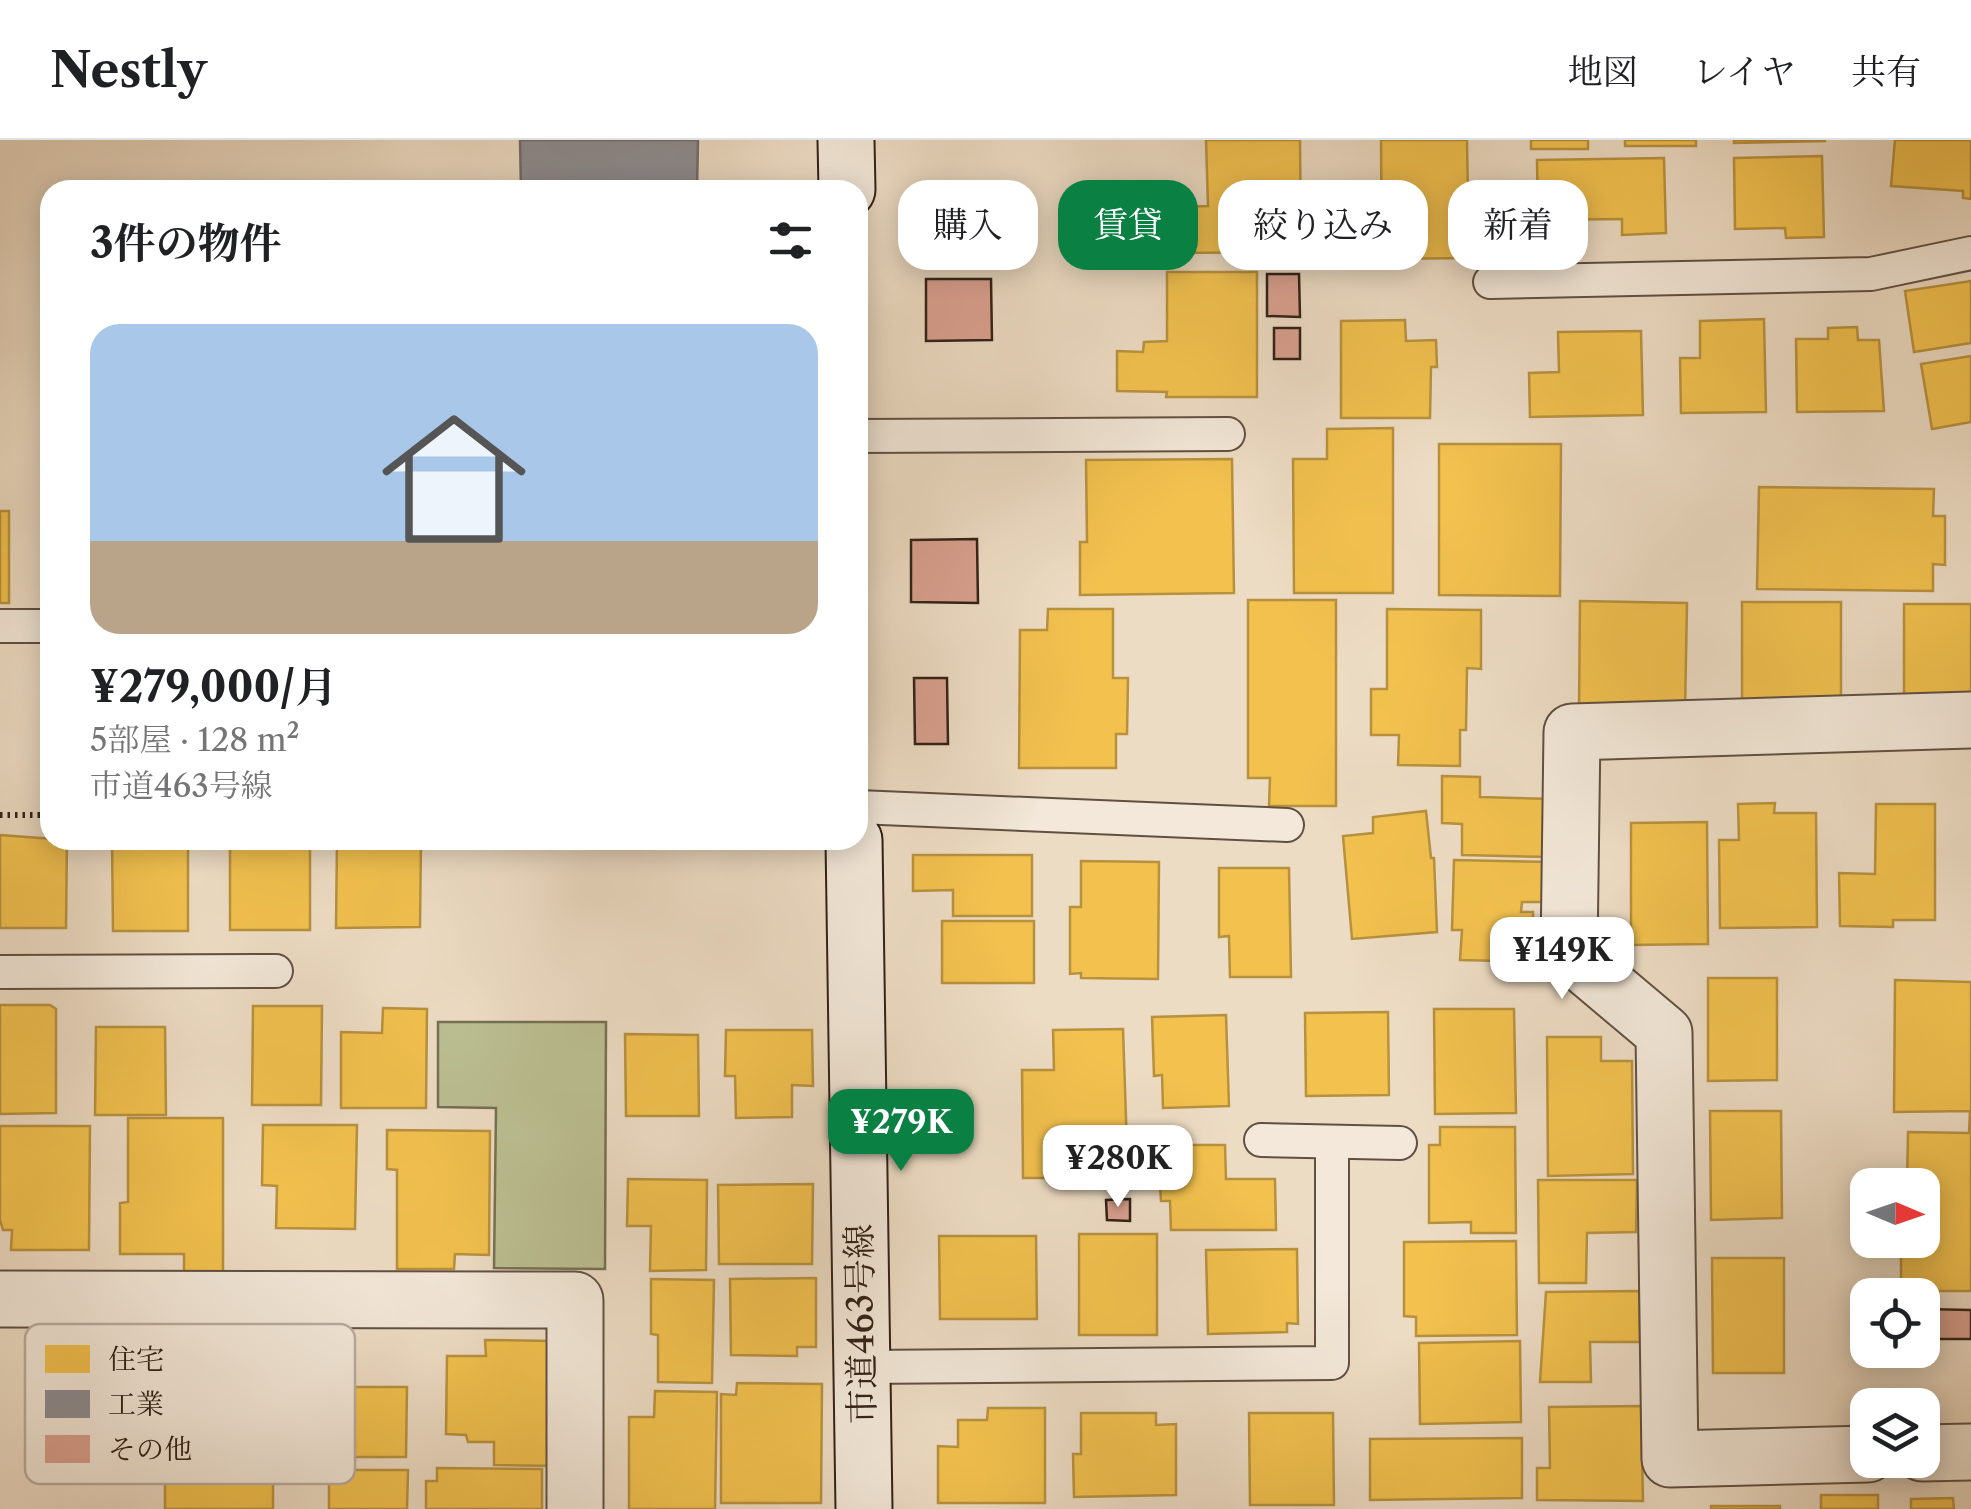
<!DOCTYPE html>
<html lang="ja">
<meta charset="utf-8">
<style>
:root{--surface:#fff;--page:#f2f2f2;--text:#202124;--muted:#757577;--line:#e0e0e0;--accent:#0b8043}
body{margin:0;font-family:"Libre Caslon Text","Noto Serif JP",serif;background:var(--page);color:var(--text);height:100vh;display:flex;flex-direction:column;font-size:38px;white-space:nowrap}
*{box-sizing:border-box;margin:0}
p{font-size:32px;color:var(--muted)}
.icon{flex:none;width:55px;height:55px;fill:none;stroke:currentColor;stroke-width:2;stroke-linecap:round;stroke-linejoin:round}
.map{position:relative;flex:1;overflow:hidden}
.details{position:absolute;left:40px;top:40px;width:828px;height:670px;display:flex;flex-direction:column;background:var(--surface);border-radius:30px;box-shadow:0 5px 25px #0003}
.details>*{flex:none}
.banner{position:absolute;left:898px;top:40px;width:922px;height:90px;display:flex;gap:20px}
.needle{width:65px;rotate:92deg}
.controls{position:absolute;left:1850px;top:1028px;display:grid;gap:20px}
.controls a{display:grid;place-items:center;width:90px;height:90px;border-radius:20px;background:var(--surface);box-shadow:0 5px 25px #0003;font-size:50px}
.price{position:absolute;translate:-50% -85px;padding:0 22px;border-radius:20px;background:#fff;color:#222;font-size:32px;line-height:65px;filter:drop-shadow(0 2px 5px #0008)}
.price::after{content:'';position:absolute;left:50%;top:60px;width:30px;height:22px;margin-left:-15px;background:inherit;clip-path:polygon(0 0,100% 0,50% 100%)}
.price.current{background:var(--accent);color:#fff}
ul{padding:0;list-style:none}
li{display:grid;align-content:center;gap:20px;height:530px;padding:0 50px}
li+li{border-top:2px solid var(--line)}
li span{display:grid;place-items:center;height:310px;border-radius:30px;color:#555}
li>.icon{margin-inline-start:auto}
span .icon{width:180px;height:180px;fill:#fffc;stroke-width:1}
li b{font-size:42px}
h2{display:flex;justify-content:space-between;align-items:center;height:120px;padding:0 50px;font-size:42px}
.chip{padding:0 35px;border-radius:30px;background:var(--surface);box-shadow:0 5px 25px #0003;font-size:35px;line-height:90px}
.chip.current{background:var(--accent);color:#fff}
header{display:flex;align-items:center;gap:60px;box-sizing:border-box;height:140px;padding:0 50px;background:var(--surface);border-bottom:2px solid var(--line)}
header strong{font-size:48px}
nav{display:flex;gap:55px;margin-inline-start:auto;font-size:35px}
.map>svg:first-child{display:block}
.green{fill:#bbbf92;stroke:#767054;stroke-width:2.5}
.homes{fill:#f2c14e;stroke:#b8913e;stroke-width:2.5}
.industry{fill:#8d8d92;stroke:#716d6d;stroke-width:2.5}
.building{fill:#d9a08f;stroke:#312117;stroke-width:2.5}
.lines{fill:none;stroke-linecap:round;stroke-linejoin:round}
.lane-casing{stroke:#605042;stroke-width:36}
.street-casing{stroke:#605042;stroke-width:59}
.secondary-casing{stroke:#312117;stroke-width:59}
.path{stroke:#312117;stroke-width:6;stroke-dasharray:2.5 5;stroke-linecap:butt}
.lane{stroke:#f3e8d9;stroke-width:32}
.street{stroke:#f3e8d9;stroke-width:55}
.secondary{stroke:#f3e8d9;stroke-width:55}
.labels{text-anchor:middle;stroke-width:10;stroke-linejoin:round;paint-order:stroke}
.street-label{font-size:35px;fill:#312117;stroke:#f3e8d9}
.key{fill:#f3e8d9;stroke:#b9ac9f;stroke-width:2.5}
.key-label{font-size:28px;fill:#312117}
</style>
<header>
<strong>Nestly</strong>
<nav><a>地図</a><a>レイヤ</a><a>共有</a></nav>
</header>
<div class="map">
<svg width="1971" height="1369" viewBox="0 0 1971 1369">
<rect width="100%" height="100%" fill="#eddcc4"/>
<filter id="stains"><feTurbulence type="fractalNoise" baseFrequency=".002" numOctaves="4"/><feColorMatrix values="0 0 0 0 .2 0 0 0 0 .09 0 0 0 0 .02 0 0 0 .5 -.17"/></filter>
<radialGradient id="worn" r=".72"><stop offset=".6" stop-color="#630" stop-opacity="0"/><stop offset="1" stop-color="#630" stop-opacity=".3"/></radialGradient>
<!-- green -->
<path class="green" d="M438,882h168l-1,247 -111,-1 2,-160 -58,-1z"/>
<!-- homes -->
<g class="homes">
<path d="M1206,0h94l1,112 -126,1v-46l33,-1z"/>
<path d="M1381,0h86l2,118 -87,1z"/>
<rect x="1531" y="0" width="57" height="9"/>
<rect x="1625" y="0" width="71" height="6"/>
<path d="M1734,0h91v1l-91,2z"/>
<path d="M1895,0h76v59l-8,-1v-7l-72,-5z"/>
<path d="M1822,16l2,81 -38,1 -1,-10 -50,1 -1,-71z"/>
<path d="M1664,18l2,75 -44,2v-16l-84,1 -1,-60z"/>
<path d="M1167,132h90v125h-91l1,-5 -50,-1v-40l26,1 1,-10 23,-1z"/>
<path d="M1971,141v62l-57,9 -9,-61z"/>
<path d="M1764,179l2,93 -85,1 -1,-55h20v-37z"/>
<path d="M1405,180l1,21 30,-1 1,27h-6l-1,51h-89v-97z"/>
<path d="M1857,187l1,13h21l5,71 -87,1 -1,-73h32v-11z"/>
<path d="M1641,191l2,84 -113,2 -1,-44 30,-1 -1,-40z"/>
<path d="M1971,216v66l-39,7 -11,-65z"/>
<path d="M1393,288v165h-99l-1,-134h34v-30z"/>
<path d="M1439,304h122l-1,152 -121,-1z"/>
<path d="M1232,319l2,134 -154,2v-53h7l-1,-82z"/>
<path d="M1759,347l175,2 -1,27h12v49l-12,-1v27l-176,-2z"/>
<rect x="0" y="371" width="9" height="92"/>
<path d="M1248,460h88v206h-67l1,-28h-22z"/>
<path d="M1580,461l107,2 -2,109h-106z"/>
<path d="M1742,462h99v109l-99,5z"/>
<path d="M1904,464h67v114l-67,-1z"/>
<path d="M1048,469h65v69h15l-1,56h-11v34h-97l1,-138h27z"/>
<path d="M1387,469l94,1v59l-14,-1 -1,62h-6v36l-62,-1 1,-30h-28v-46h16z"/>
<path d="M1442,636l38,1v20l74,2 -2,58 -90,-2v-31l-20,-1z"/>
<path d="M1775,663l-1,10h42l1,114 -97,1 -1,-88h20l-1,-36z"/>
<path d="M1876,664h59v116h-42v7l-53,-1 -1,-53 36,1z"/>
<path d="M1426,671l5,47h3l3,74 -85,7 -9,-103 30,-3v-16z"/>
<path d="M1707,682l1,122 -77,1v-122z"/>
<path d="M0,695l67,5 -1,88h-66z"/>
<path d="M112,700h76v91h-75z"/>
<rect x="230" y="700" width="80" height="90"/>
<path d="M337,700h84l-1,87 -84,1z"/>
<path d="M913,715h119v61h-79v-26l-40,1z"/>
<path d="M1454,720l99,2v40h-31l-1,10h12v20l15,1 -1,29 -87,-2 2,-30h-10z"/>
<path d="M1081,721l78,1 -1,117 -77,-1v-5l-11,1v-67h11z"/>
<path d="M1219,728h70l2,109h-61l-1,-41 -10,1z"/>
<rect x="942" y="781" width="92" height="62"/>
<path d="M1708,838h69v102l-69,1z"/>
<path d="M1895,840l76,2v309h-70v-51h21v-55h-15l1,-53 61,1 1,-22 -76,1z"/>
<path d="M0,865h50l6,4v104l-56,1z"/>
<path d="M253,866h69l-1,99h-69z"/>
<path d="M383,868l44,1 -1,99h-85v-76l41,1z"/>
<path d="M1434,869h80l2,104 -81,1z"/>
<path d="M1388,872l1,83 -83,1 -1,-83z"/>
<path d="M1226,875l3,91 -66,2 -1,-33 -8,1 -2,-59z"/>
<path d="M96,887h69l1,88h-71z"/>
<path d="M1123,889l5,149h-105l-1,-108h32l-1,-40z"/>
<path d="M726,890h86l1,56 -21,-1v32l-56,1 -1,-42h-10z"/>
<path d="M625,894l73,1 1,81h-73z"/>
<path d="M1547,897h54v24h31l1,113 -85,2z"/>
<path d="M1710,971h71l1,107 -71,2z"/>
<path d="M128,978h95v154l-39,-1v-17h-64v-51l8,-1z"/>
<path d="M263,985h94l-2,104 -79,-1 1,-42 -15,-1z"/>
<path d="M0,986h90l-1,124h-78l1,-20h-9l-3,-10z"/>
<path d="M1440,987h75l1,106h-45v-11l-42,1v-78h11z"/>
<path d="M387,990l103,1 -1,124 -34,-1 -1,15h-57v-99l-10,-1z"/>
<path d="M1179,1005h46l1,34h49l1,51h-105l-1,-29h-9l-2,-33h20z"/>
<path d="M628,1039l79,1 -1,90 -56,1 1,-45h-24z"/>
<path d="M1538,1040h99l-1,52 -49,1 -1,50h-47z"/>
<path d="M813,1044l-1,80h-93l-1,-79z"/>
<rect x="1079" y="1094" width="78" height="101"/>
<path d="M939,1096h97l1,83h-97z"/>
<path d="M1516,1101l1,94 -101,1v-19l-12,-1v-74z"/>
<path d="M1297,1109l1,75 -11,-1v9l-79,2 -2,-84z"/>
<path d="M1712,1118h72v115h-71z"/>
<path d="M816,1138v69h-19v9l-66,-1 -1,-76z"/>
<path d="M651,1139l63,1 -2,103 -54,-1v-47l-7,-1z"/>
<path d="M1639,1151l1,51h-50l1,40h-51l6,-90z"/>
<path d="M485,1200l67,1 3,125 -61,-1v-23h-26l-2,-7 -20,-1 1,-78h39z"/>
<path d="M1520,1201l1,81 -101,2 -1,-81z"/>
<path d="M737,1243l85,1 -1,119h-100v-109l15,1z"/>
<path d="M304,1247h103l-1,70h-102z"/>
<path d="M655,1251l62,1 -2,117h-86v-92h25z"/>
<path d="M1641,1266l2,95 -106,-1v-32h13l-1,-61z"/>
<path d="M988,1268h57v95h-107v-57l20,1v-27h29z"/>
<path d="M1081,1273h75v12l20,-1v71l-102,2 -1,-43h8z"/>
<path d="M1249,1273h84l1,92h-84z"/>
<path d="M1522,1298v60l-152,2v-61z"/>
<path d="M437,1328l105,1v40h-116v-28h11z"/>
<path d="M329,1330h79l-1,39h-78z"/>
<path d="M165,1332l108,1v36h-108z"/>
<rect x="1821" y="1355" width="57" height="14"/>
<path d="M1953,1358l1,11h-43v-10z"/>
<rect x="1711" y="1366" width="69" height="3"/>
</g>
<!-- industry -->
<path class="industry" d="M520,0h178l-1,50h-176z"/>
<!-- building -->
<g class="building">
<path d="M1267,134h32l1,43 -33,-1z"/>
<path d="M926,139h65l1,61 -66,1z"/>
<rect x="1274" y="188" width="26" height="31"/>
<path d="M977,399l1,64 -67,-1v-62z"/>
<path d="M914,538h33l1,66h-33z"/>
<path d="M1130,1059v22l-23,-1 -1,-20z"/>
<path d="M1922,1169l49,1v29h-49z"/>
</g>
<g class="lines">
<!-- lane casing -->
<g class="lane-casing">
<g id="lane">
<path d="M1490,142l381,-8 100,-21"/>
<path d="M858,296l370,-2"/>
<path d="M0,486h50"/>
<path d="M858,667l429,18"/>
<path d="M0,832l276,-1"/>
<path d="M1261,1000l139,3"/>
<path d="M862,1227l470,-4v-221"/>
</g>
</g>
<!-- street casing -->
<g class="street-casing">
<g id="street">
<path d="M0,1159l575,1v209"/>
<path d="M1922,1313l49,-1"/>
<path d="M1868,1314l-198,5 -6,-426 -95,-80 3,-221 399,-12"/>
</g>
</g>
<!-- secondary casing -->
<g class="secondary-casing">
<g id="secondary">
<path d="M846,0l1,50"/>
<path d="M854,700l10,669"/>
</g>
</g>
<!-- path -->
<path class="path" d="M0,675h50"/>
<!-- lane -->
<use href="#lane" class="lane"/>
<!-- street -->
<use href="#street" class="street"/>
<!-- secondary -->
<use href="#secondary" class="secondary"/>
</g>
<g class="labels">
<!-- street labels -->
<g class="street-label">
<text transform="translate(861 1184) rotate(-91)" y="12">市道463号線</text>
</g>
</g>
<!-- legend -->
<rect x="25" y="1184" width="330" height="160" rx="15" class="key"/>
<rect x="45" y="1205" width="45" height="28" fill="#f2c14e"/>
<rect x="45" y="1250" width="45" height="28" fill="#8d8d92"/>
<rect x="45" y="1295" width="45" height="28" fill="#d9a08f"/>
<g class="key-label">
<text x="108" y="1229">住宅</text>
<text x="108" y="1274">工業</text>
<text x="108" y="1319">その他</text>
</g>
<rect width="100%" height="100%" filter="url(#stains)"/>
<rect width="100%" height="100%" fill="url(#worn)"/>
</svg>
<div class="controls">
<a><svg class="needle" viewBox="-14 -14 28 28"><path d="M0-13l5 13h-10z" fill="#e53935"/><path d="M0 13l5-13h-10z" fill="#757577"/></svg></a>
<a><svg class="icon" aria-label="locate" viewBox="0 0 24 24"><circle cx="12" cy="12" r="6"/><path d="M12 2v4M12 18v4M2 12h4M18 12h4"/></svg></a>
<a><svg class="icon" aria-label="layers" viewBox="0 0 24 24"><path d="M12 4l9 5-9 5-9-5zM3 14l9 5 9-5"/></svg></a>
</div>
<b class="price" style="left:1562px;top:862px">¥149K</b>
<b class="price current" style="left:901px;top:1034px">¥279K</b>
<b class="price" style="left:1118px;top:1070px">¥280K</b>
<div class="banner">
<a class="chip">購入</a>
<a class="chip current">賃貸</a>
<a class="chip">絞り込み</a>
<a class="chip">新着</a>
</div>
<section class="details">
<h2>3件の物件<svg class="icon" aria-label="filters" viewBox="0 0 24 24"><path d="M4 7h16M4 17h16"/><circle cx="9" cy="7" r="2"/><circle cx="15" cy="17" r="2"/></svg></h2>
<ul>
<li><span style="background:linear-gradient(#a9c7e8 70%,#b9a48a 0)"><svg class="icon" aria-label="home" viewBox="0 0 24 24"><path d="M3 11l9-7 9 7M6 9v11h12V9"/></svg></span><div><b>¥279,000/月</b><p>5部屋 · 128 m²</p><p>市道463号線</p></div></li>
</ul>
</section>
</div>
